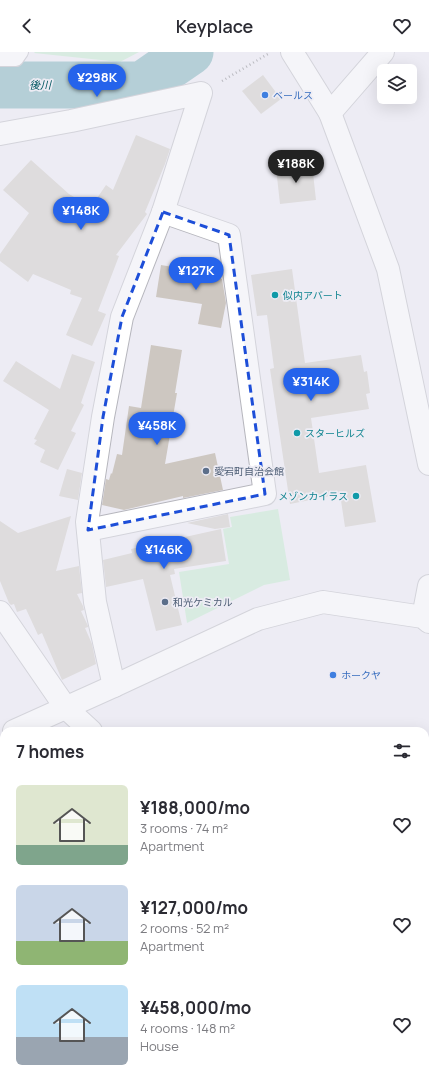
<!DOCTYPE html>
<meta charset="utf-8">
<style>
:root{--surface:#fff;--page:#f2f2f3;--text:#2b2b33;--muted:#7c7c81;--accent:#2563eb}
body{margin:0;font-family:Manrope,"Noto Sans JP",sans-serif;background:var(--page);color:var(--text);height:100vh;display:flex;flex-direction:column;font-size:15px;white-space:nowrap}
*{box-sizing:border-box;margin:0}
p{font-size:13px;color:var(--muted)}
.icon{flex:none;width:22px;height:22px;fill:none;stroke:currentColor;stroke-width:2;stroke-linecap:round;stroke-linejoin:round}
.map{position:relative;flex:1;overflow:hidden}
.side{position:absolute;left:0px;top:675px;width:429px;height:356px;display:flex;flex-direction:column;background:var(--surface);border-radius:12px 12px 0 0;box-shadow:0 4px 16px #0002}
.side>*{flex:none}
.controls{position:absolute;left:377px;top:12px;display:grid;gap:8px}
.controls a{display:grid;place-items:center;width:40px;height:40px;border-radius:6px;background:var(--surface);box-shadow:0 4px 16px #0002;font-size:20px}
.price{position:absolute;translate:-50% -34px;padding:0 9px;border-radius:14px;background:var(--accent);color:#fff;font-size:13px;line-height:26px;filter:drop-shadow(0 1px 2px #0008)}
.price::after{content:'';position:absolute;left:50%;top:24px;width:12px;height:9px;margin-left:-6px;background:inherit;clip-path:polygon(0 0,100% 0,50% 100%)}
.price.active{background:#222;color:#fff}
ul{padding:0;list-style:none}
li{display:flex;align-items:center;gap:12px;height:100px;padding:0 16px}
li span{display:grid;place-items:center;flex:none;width:112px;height:80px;border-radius:6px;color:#555}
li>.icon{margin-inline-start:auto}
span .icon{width:48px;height:48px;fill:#fffc;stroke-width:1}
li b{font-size:17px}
h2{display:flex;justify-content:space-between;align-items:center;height:48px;padding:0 16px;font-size:17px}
header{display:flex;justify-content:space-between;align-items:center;height:52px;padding:0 16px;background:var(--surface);font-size:18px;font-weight:600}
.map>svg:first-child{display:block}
.green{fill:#bfe9ca}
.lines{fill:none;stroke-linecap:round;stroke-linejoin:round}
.river{stroke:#72abb4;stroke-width:47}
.building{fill:#cdc7c1}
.service-casing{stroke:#b6b6bd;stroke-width:16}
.minor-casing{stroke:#b6b6bd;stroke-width:24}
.tertiary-casing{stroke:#b6b6bd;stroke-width:24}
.path{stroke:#7d7d82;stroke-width:2.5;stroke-dasharray:1 3;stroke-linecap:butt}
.service{stroke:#fff;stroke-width:14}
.minor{stroke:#fff;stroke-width:22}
.tertiary{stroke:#fff;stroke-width:22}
.marked{fill:none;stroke:#1d4ed8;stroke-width:3;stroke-dasharray:8 5;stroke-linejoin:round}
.shop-dot{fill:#3f7fe0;stroke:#edecf4;stroke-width:1.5}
.culture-dot{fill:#0f9aa8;stroke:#edecf4;stroke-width:1.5}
.service-dot{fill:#5c6f8a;stroke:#edecf4;stroke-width:1.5}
.labels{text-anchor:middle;stroke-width:3.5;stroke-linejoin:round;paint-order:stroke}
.shop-label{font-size:10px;fill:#366cbe;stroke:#edecf4;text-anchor:start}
.culture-label{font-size:10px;fill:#0d838f;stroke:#edecf4;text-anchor:start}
.service-label{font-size:10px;fill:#4e5e75;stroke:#edecf4;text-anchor:start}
.water-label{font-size:11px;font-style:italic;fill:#005761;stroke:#edecf4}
</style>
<header><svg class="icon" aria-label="back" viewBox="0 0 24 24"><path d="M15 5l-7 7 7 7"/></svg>Keyplace<svg class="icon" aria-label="heart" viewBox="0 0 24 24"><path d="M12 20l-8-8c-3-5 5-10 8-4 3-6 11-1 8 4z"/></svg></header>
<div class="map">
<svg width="429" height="1031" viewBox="0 0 429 1031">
<rect width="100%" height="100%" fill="#edecf4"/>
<!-- green -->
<g class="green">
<path d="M35,0h104l-19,10 -86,-9z"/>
<path d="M278,457l12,71 -26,5 -77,38 -8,-51 50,-8 -6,-35 9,-2 -2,-10z"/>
<path d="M0,735l4,10v87l-4,2z"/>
</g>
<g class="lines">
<!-- river -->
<path class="river" d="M0,33h142l48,-33"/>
</g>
<!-- building -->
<g class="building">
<path d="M263,23l18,24 -20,15 -19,-23z"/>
<path d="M136,83l34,14 -5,15 -20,48 2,2 -31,41 3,1 -21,55 8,3 -14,32 -26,-11 16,-37 -12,-4 1,-4 -38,-16 -5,8 -28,-21v-7l29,-41 -26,-23 28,-30 38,34 22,13 15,-22 7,5z"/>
<path d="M312,112l4,36 -36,4 -4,-36z"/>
<path d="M192,212l29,5v10h1l4,24 -5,25 -23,-4 4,-20 -46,-7 5,-32 30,5z"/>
<path d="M292,217l13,94 56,-8 3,17 3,-1 3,22 -4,1 3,15 -58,9 8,55 47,-8 10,57 -31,5 -5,-33 -50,10 -20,-135 4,-1 -7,-53 -10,1 -6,-41z"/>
<path d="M151,293l31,5 -7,43h2l-12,71 50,-11 8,37 -40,8v-2l-59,14 -22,-5 4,-26 3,1 2,-7 1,1 5,-20 5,1 7,-49 12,2z"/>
<path d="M72,302l23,8 -14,41 3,2 -13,26 5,2 -18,37 -18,-8 5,-12 -11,-6 3,-4 -3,-1 15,-29 -46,-29 13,-20 44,28z"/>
<path d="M67,417l15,4 -4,27 -19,-4z"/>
<path d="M228,462l2,13 -15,2 -28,-6z"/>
<path d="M71,464l-15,55 23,-5 3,27 -5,1 6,12 1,4 -3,1 7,15v1l-3,1 7,16 4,20 -34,16 -20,-47 -4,2 -12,-26 -9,3 -3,-8 -3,1 -2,-2 -9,-22v-60l18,12z"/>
<path d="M221,477l5,32 -52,8 1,5 -5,1 12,50 -26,6 -13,-52 -37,8 -3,-27 29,-7 -1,-4z"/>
</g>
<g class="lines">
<!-- service casing -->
<g class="service-casing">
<path id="service" d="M0,7h16l5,-7"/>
</g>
<!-- minor casing -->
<g class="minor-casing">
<g id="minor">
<path d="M0,82l71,-13 130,-28 -38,119 -41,105 -19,100 -16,105 8,80 19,84"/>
<path d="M88,478l177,-36 -36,-259 -66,-23"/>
<path d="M0,560l66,96 25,23"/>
<path d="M425,891l4,-2"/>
<path d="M425,1011l4,9"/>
<path d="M270,1031l12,-4"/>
</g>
</g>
<!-- tertiary casing -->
<g class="tertiary-casing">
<g id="tertiary">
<path d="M292,0l38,61 58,156 41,195"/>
<path d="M330,61l53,-61"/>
<path d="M423,565l6,-31"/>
<path d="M14,679l100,-45 144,-67 65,-17 100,15 6,5"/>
</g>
</g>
<!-- path -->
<path class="path" d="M222,29l46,-27"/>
<!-- service -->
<use href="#service" class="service"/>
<!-- minor -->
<use href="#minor" class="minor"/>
<!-- tertiary -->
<use href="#tertiary" class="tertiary"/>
</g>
<!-- marked area -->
<path d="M0 0H429V1031H0ZM163,160l66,23 36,259 -177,36 15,-113 19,-100z" fill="#edecf4" fill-opacity=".55" fill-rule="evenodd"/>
<path class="marked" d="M163,160l66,23 36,259 -177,36 15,-113 19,-100z"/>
<!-- markers -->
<g class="shop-dot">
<circle cx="265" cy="43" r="4"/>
<circle cx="333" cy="623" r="4"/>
</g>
<g class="culture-dot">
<circle cx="275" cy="243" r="4"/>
<circle cx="297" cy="381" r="4"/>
<circle cx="356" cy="444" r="4"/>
</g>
<g class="service-dot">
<circle cx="206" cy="419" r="4"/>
<circle cx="165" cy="550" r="4"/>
</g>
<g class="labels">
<!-- shop labels -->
<g class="shop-label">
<text x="273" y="47">ベールス</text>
<text x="341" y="627">ホークヤ</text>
</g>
<!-- culture labels -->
<g class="culture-label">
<text x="283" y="247">似内アパート</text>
<text x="305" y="385">スターヒルズ</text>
<text x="348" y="448" text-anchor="end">メゾンカイラス</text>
</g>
<!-- service labels -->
<g class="service-label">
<text x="214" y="423">愛宕町自治会館</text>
<text x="173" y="554">和光ケミカル</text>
</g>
<!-- water labels -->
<g class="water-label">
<text x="40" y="37">後川</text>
</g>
</g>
</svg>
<div class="controls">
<a><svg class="icon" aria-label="layers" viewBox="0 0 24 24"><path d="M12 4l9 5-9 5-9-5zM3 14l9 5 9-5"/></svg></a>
</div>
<b class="price" style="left:97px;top:46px">¥298K</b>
<b class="price active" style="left:296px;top:132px">¥188K</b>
<b class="price" style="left:81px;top:179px">¥148K</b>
<b class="price" style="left:196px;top:239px">¥127K</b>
<b class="price" style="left:311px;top:350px">¥314K</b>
<b class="price" style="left:157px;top:394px">¥458K</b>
<b class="price" style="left:164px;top:518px">¥146K</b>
<section class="side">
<h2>7 homes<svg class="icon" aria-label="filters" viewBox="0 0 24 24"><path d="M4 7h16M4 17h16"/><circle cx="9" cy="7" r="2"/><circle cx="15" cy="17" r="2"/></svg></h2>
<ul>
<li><span style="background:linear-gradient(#dfe7d0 75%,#7fa58c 0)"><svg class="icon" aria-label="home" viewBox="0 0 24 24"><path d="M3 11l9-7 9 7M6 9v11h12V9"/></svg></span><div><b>¥188,000/mo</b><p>3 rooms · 74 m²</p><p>Apartment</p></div><svg class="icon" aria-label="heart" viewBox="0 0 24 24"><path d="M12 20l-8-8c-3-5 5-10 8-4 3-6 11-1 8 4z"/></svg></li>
<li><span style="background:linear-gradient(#c9d6e8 70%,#8fb573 0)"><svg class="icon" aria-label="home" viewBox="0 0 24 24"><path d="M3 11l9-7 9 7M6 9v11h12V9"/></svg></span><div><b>¥127,000/mo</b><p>2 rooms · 52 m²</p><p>Apartment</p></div><svg class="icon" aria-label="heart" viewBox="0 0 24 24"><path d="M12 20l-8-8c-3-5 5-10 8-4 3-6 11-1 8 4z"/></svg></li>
<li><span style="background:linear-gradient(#bfe0f5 65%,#9aa5b1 0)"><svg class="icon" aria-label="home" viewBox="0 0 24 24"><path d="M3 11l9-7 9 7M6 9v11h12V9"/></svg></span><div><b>¥458,000/mo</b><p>4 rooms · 148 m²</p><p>House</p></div><svg class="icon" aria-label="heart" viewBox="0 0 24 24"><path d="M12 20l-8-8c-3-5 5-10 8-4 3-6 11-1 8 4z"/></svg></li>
</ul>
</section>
</div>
